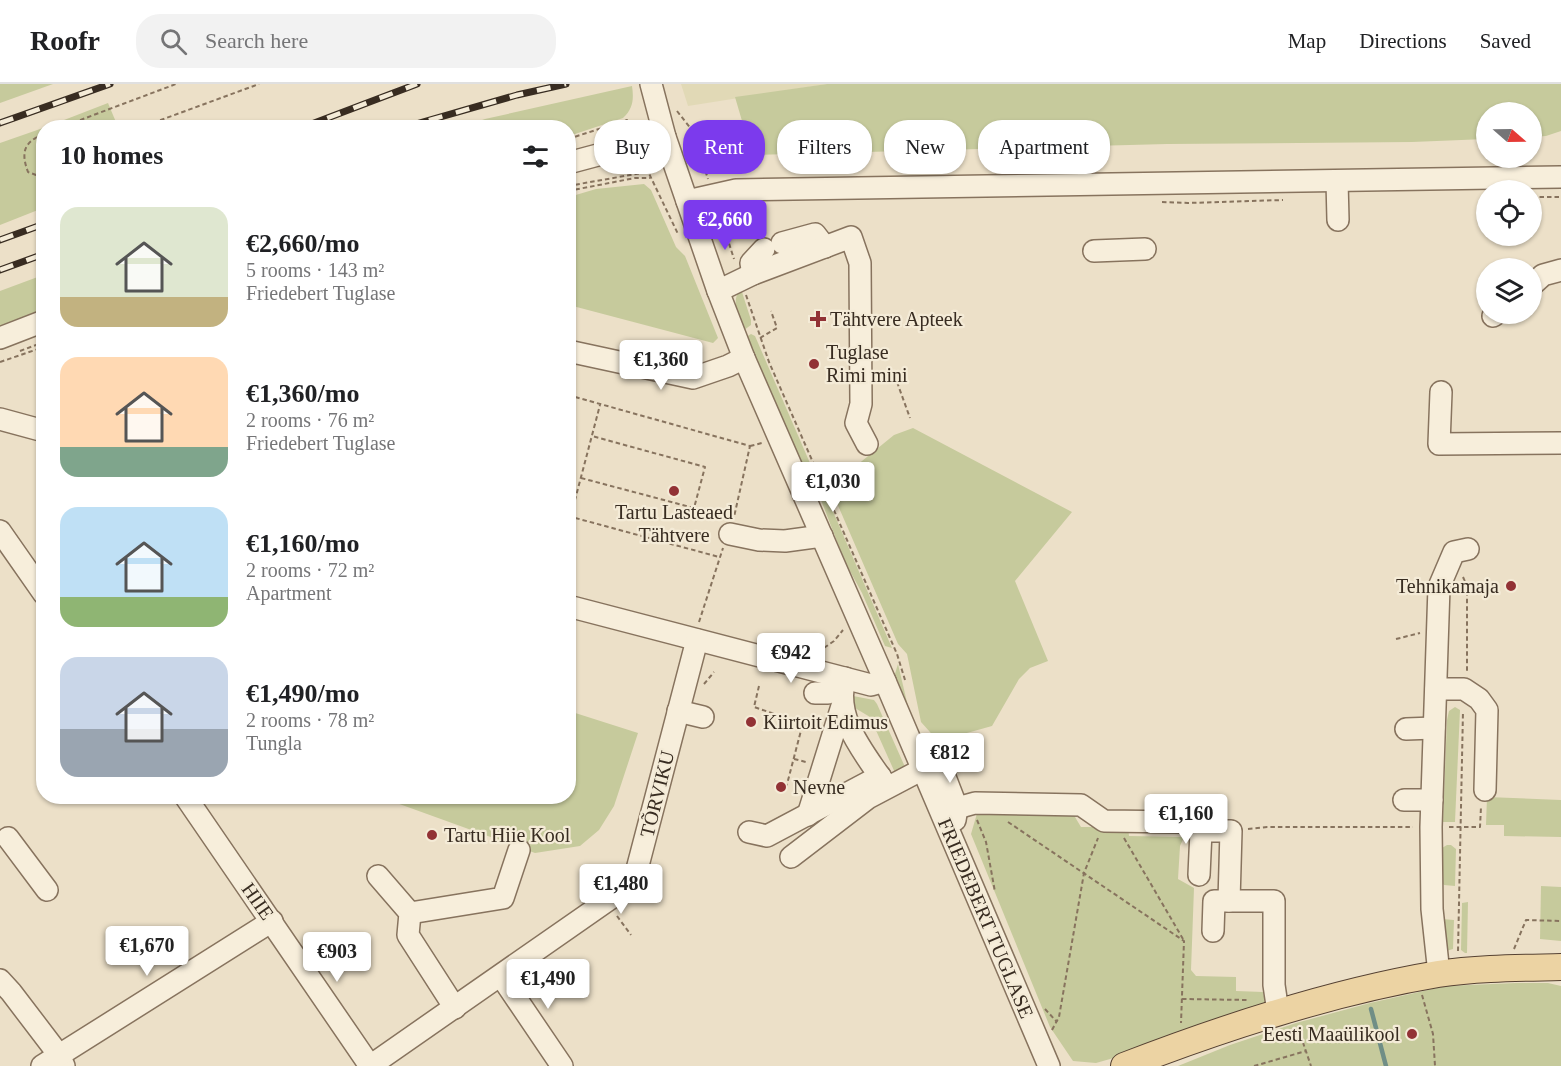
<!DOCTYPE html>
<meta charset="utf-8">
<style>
:root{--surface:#fff;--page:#f2f2f2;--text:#202124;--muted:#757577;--line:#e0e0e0;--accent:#7c3aed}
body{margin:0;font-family:Georgia,serif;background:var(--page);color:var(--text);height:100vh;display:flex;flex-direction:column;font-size:22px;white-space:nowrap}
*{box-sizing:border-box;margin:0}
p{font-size:20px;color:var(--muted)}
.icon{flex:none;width:33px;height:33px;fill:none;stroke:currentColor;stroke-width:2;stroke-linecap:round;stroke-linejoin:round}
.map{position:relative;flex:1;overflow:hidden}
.sheet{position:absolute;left:36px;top:36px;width:540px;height:684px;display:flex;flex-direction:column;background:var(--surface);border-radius:24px;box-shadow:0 2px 4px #0004}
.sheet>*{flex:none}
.banner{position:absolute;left:594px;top:36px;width:570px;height:54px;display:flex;gap:12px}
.needle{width:39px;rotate:110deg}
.buttons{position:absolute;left:1476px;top:18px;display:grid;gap:12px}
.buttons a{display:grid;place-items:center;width:66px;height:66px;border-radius:50%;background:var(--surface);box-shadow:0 2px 4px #0004;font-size:30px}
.price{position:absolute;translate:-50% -51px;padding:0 14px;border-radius:6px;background:#fff;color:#222;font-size:20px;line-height:39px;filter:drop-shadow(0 2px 3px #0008)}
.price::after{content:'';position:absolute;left:50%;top:36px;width:18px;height:14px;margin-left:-9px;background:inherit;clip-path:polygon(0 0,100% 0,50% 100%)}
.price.on{background:var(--accent);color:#fff}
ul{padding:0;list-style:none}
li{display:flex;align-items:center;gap:18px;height:150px;padding:0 24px}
li span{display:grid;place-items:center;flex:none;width:168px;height:120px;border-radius:18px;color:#555}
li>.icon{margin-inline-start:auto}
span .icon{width:72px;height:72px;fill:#fffc;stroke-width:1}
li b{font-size:26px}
h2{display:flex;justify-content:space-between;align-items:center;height:72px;padding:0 24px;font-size:26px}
.pill{padding:0 21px;border-radius:24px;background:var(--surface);box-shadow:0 2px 4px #0004;font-size:21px;line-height:54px}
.pill.on{background:var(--accent);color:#fff}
header{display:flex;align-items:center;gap:36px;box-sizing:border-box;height:84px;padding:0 30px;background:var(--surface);border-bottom:2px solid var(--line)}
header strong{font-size:28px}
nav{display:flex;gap:33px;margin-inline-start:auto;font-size:21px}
.search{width:420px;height:54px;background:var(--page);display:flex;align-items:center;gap:15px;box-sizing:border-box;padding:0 21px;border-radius:24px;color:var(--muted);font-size:22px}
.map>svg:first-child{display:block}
.farmland{fill:#e1d9b6}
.green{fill:#c6ca9c}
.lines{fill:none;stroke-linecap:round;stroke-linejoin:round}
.stream{stroke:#708e86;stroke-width:4.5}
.minor-casing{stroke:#87735e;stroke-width:24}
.major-casing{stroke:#554132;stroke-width:28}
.path{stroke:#87735e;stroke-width:2;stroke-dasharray:4.5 3;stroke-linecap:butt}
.minor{stroke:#f7eedb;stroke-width:21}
.major{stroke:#ecd3a3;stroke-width:26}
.rail-casing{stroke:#382c21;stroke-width:7}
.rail{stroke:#f4ebd7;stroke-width:4.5;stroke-dasharray:14;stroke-linecap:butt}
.poi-dot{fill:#923235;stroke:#f4ebd7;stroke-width:2}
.labels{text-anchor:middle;stroke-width:4.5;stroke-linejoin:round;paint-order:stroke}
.poi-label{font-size:20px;fill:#382c21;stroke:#f4ebd7;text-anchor:start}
.street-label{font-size:20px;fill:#382c21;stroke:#f4ebd7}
</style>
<header>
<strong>Roofr</strong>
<div class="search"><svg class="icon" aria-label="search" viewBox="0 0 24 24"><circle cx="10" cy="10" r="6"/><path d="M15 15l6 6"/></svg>Search here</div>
<nav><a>Map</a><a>Directions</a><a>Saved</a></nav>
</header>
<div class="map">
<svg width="1561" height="982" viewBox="0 0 1561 982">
<rect width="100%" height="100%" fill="#ece0c8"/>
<!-- farmland -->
<path class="farmland" d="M681,0h146l-139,22z"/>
<!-- green -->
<g class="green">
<path d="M0,0h53l-53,19z"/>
<path d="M827,0h734v47l-15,5 -14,1v-25h-46v27l-74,3 -245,2 -415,11 -17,-58z"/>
<path d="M632,2c2,13 1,23 -9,32l-54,18 -1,-8 -106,-1 23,-8z"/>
<path d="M108,19l10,24h-72z"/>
<path d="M43,44v80l-43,17v-82z"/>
<path d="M644,100l7,6 25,57 9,9 33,82 -5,5 -144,-38v-108l27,-8z"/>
<path d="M43,191v40l-43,14v-38z"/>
<path d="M741,205l10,31v5l-7,5c-5,-14 -14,-30 -3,-41z"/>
<path d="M751,250l4,2 61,141 -10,-3 -4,-5 -56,-132z"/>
<path d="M913,344l159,84 -57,69 33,80 -18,7 -11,11 -27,47 -54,15 -17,-19 -14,-68 -9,-10 -68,-157 64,-52z"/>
<path d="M825,409l67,155 -7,-2 -23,-53 -17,-31 -24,-62z"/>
<path d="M898,580l12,51 -16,-38z"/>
<path d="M853,612l21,4 3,4 28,63 -9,8 -26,-58 -20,-12v-4z"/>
<path d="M1455,623l5,3 -5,112h-12l4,-102 2,-9z"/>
<path d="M569,627l69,22 -24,73 -15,24 -19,16 -45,7 -155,-56 188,-1z"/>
<path d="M1487,713l74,3v37l-57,-1v-11h-18z"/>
<path d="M978,726l94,2 9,15h47l1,9 55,1 -4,9 -2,33 16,9 -3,82 5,6 40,1v14l27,1 5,22 -172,49 -23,-2 -23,-34 -79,-193z"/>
<path d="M1447,761h4l5,4 -1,37 -11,-1 -3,-3 1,-34z"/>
<path d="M1541,802l20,1v54l-21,-2z"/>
<path d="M1468,818l-1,51h-2l-4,-3 1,-47z"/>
<path d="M1442,835l12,1 -1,29 -7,2z"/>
<path d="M1516,899h32l13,3v80h-383l52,-21 66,-22 74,-20 76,-17z"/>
</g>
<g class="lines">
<!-- stream -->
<path class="stream" d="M1371,925l15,57"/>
<!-- minor casing -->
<g class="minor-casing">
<g id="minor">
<path d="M651,0l14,53 22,64 31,90 26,67 141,323 164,385"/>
<path d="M568,79l97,-26"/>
<path d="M1337,97l1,39"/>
<path d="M687,117l49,-11 825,-13"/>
<path d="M782,159l33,-9 10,13"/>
<path d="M1094,167l51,-2"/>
<path d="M753,190l-2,-11 13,-14"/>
<path d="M1532,201l11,-10 18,-5"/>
<path d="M718,207l35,-17 98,-37 9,26 1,141 -5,19 11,21"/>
<path d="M1493,232l3,-2"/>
<path d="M0,254l44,-17"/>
<path d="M568,267l125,27 35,-12 16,-8"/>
<path d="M1441,308l-2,52 122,-1"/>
<path d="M0,335l44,12"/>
<path d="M0,447l44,63"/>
<path d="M730,450l29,6 26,1 37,-5"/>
<path d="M568,522l303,79 14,-4"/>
<path d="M845,594c-12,42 21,76 42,109"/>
<path d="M1436,605h28l15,10 8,11 -2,80"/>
<path d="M815,609h13l15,-8"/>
<path d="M678,627l25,6"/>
<path d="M1406,645l28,-1"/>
<path d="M914,664l26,16 17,44 -2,12"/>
<path d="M185,712l185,270"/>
<path d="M1404,716h28"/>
<path d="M957,724l18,-5 106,2 23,16 81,1 16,9h30l-2,70h45v84l4,27"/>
<path d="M808,731l34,-109"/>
<path d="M749,748l18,4 113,-60"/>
<path d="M8,754l39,52"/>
<path d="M791,773l77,-59 55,-29"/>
<path d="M1199,791l2,-44"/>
<path d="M378,792l32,37 -2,22 47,73"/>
<path d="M410,829l93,-15 16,-48"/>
<path d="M1213,847l1,-30h15"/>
<path d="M1439,890l-7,-65 -1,-82 8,-240 15,-35 14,-3"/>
<path d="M501,892l61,90"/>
<path d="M0,896l11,12 48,63 5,11"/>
<path d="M42,982l230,-145"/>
<path d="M370,982l257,-179 8,-10 62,-237"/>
</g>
</g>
<!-- major casing -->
<g class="major-casing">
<path id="major" d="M1124,982c101,-39 207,-74 314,-92 40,-6 83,-6 123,-7"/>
</g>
<!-- path -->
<g class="path">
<path d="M677,27l15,19 16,49"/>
<path d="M59,44l117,-44"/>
<path d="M139,44l120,-44"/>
<path d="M44,50c-21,8 -23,19 -16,38l8,3 8,-2"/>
<path d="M568,55l59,-19 3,8"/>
<path d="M643,77l35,73"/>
<path d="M568,102l79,-14"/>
<path d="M568,107l67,-13h15"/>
<path d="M1532,113h29"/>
<path d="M1162,118l26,1 95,-3"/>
<path d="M720,131l14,44"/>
<path d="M711,134l29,-9"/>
<path d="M746,211l23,67 128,292 8,26"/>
<path d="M760,254l17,-10 -6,-17"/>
<path d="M20,267l24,-9"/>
<path d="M0,278l44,-15"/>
<path d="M897,298l13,36"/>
<path d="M568,311l182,51 -16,71"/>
<path d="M750,362l12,-3"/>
<path d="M581,394l113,30 11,-41 -113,-31"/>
<path d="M571,431l29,-110"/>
<path d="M568,432l151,41"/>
<path d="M1463,493l4,9v87"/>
<path d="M699,538l24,-74"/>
<path d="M1396,555l24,-6"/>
<path d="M818,568l16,-11 9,-11"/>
<path d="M704,600l10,-12"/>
<path d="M759,602l-5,21 62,21"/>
<path d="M794,675l12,3"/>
<path d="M786,704l18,-69"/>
<path d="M977,736l9,22 9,50"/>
<path d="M1008,738l176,119 -3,82"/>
<path d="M1449,743h31l1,-20"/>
<path d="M1248,745l19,-2h146"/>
<path d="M1124,754l59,101"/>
<path d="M617,832l14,19"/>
<path d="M1514,865l12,-29 35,1"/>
<path d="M1458,867l5,-240"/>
<path d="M1422,911l11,39 2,32"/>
<path d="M1182,915l66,1"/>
<path d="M1045,925l12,13"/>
<path d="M1298,944l13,38"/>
<path d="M1052,946l7,-13 25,-144 14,-35"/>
<path d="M1254,982l52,-15"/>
</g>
<!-- minor -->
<use href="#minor" class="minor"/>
<!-- major -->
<use href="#major" class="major"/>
<!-- rail casing -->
<g class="rail-casing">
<g id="rail">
<path d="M0,39l110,-39"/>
<path d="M301,44l116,-44"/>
<path d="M402,44l115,-33 49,-11"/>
<path d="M0,156l44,-16"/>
<path d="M0,186l44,-16"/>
</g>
</g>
<!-- rail -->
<use href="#rail" class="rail"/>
</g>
<!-- markers -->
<g class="poi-dot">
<path d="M815 226h6v6h6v6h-6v6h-6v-6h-6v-6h6z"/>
<circle cx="814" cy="280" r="6"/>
<circle cx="674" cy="407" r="6"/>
<circle cx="1511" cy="502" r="6"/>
<circle cx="751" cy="638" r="6"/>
<circle cx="781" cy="703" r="6"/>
<circle cx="432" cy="751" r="6"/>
<circle cx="1412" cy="950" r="6"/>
</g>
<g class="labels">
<!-- poi labels -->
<g class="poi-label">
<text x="830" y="242">Tähtvere Apteek</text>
<text x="826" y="275">Tuglase<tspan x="826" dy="23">Rimi mini</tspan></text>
<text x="674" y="435" text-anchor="middle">Tartu Lasteaed<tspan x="674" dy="23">Tähtvere</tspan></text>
<text x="1499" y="509" text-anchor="end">Tehnikamaja</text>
<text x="763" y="645">Kiirtoit Edimus</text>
<text x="793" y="710">Nevne</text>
<text x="444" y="758">Tartu Hiie Kool</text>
<text x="1400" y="957" text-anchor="end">Eesti Maaülikool</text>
</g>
<!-- street labels -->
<g class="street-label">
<text transform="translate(657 710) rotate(-76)" y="7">TÕRVIKU</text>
<text transform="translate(258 817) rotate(55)" y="7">HIIE</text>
<text transform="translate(986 834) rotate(67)" y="7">FRIEDEBERT TUGLASE</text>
</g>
</g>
</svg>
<div class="buttons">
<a><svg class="needle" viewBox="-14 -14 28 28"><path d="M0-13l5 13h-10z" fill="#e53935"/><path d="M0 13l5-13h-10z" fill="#757577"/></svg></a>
<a><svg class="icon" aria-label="locate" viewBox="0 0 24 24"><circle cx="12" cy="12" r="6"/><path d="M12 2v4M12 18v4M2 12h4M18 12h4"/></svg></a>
<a><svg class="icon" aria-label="layers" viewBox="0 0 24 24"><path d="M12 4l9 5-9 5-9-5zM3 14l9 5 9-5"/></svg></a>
</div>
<b class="price on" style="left:725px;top:167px">€2,660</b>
<b class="price" style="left:661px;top:307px">€1,360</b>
<b class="price" style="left:833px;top:429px">€1,030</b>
<b class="price" style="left:791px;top:600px">€942</b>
<b class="price" style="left:950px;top:700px">€812</b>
<b class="price" style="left:1186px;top:761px">€1,160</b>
<b class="price" style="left:621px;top:831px">€1,480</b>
<b class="price" style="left:147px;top:893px">€1,670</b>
<b class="price" style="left:337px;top:899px">€903</b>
<b class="price" style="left:548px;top:926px">€1,490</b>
<div class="banner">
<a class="pill">Buy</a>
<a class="pill on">Rent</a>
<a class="pill">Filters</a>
<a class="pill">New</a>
<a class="pill">Apartment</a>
</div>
<section class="sheet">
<h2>10 homes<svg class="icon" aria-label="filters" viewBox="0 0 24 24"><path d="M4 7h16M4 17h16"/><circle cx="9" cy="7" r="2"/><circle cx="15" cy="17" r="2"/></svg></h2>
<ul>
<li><span style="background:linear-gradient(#dfe7d0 75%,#c2b280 0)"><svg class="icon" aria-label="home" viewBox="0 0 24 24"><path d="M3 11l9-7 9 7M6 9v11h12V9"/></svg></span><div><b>€2,660/mo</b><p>5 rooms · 143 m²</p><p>Friedebert Tuglase</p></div></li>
<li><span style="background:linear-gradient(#ffd9b3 75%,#7fa58c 0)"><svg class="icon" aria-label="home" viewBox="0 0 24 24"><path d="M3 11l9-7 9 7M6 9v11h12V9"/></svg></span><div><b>€1,360/mo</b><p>2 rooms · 76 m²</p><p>Friedebert Tuglase</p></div></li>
<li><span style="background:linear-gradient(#bfe0f5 75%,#8fb573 0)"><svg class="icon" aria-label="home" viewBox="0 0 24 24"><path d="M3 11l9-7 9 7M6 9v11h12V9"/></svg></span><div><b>€1,160/mo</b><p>2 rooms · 72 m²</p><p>Apartment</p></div></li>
<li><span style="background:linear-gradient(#c9d6e8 60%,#9aa5b1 0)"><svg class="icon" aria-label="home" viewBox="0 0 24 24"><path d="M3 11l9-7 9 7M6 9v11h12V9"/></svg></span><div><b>€1,490/mo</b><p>2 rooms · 78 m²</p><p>Tungla</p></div></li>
</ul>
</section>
</div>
